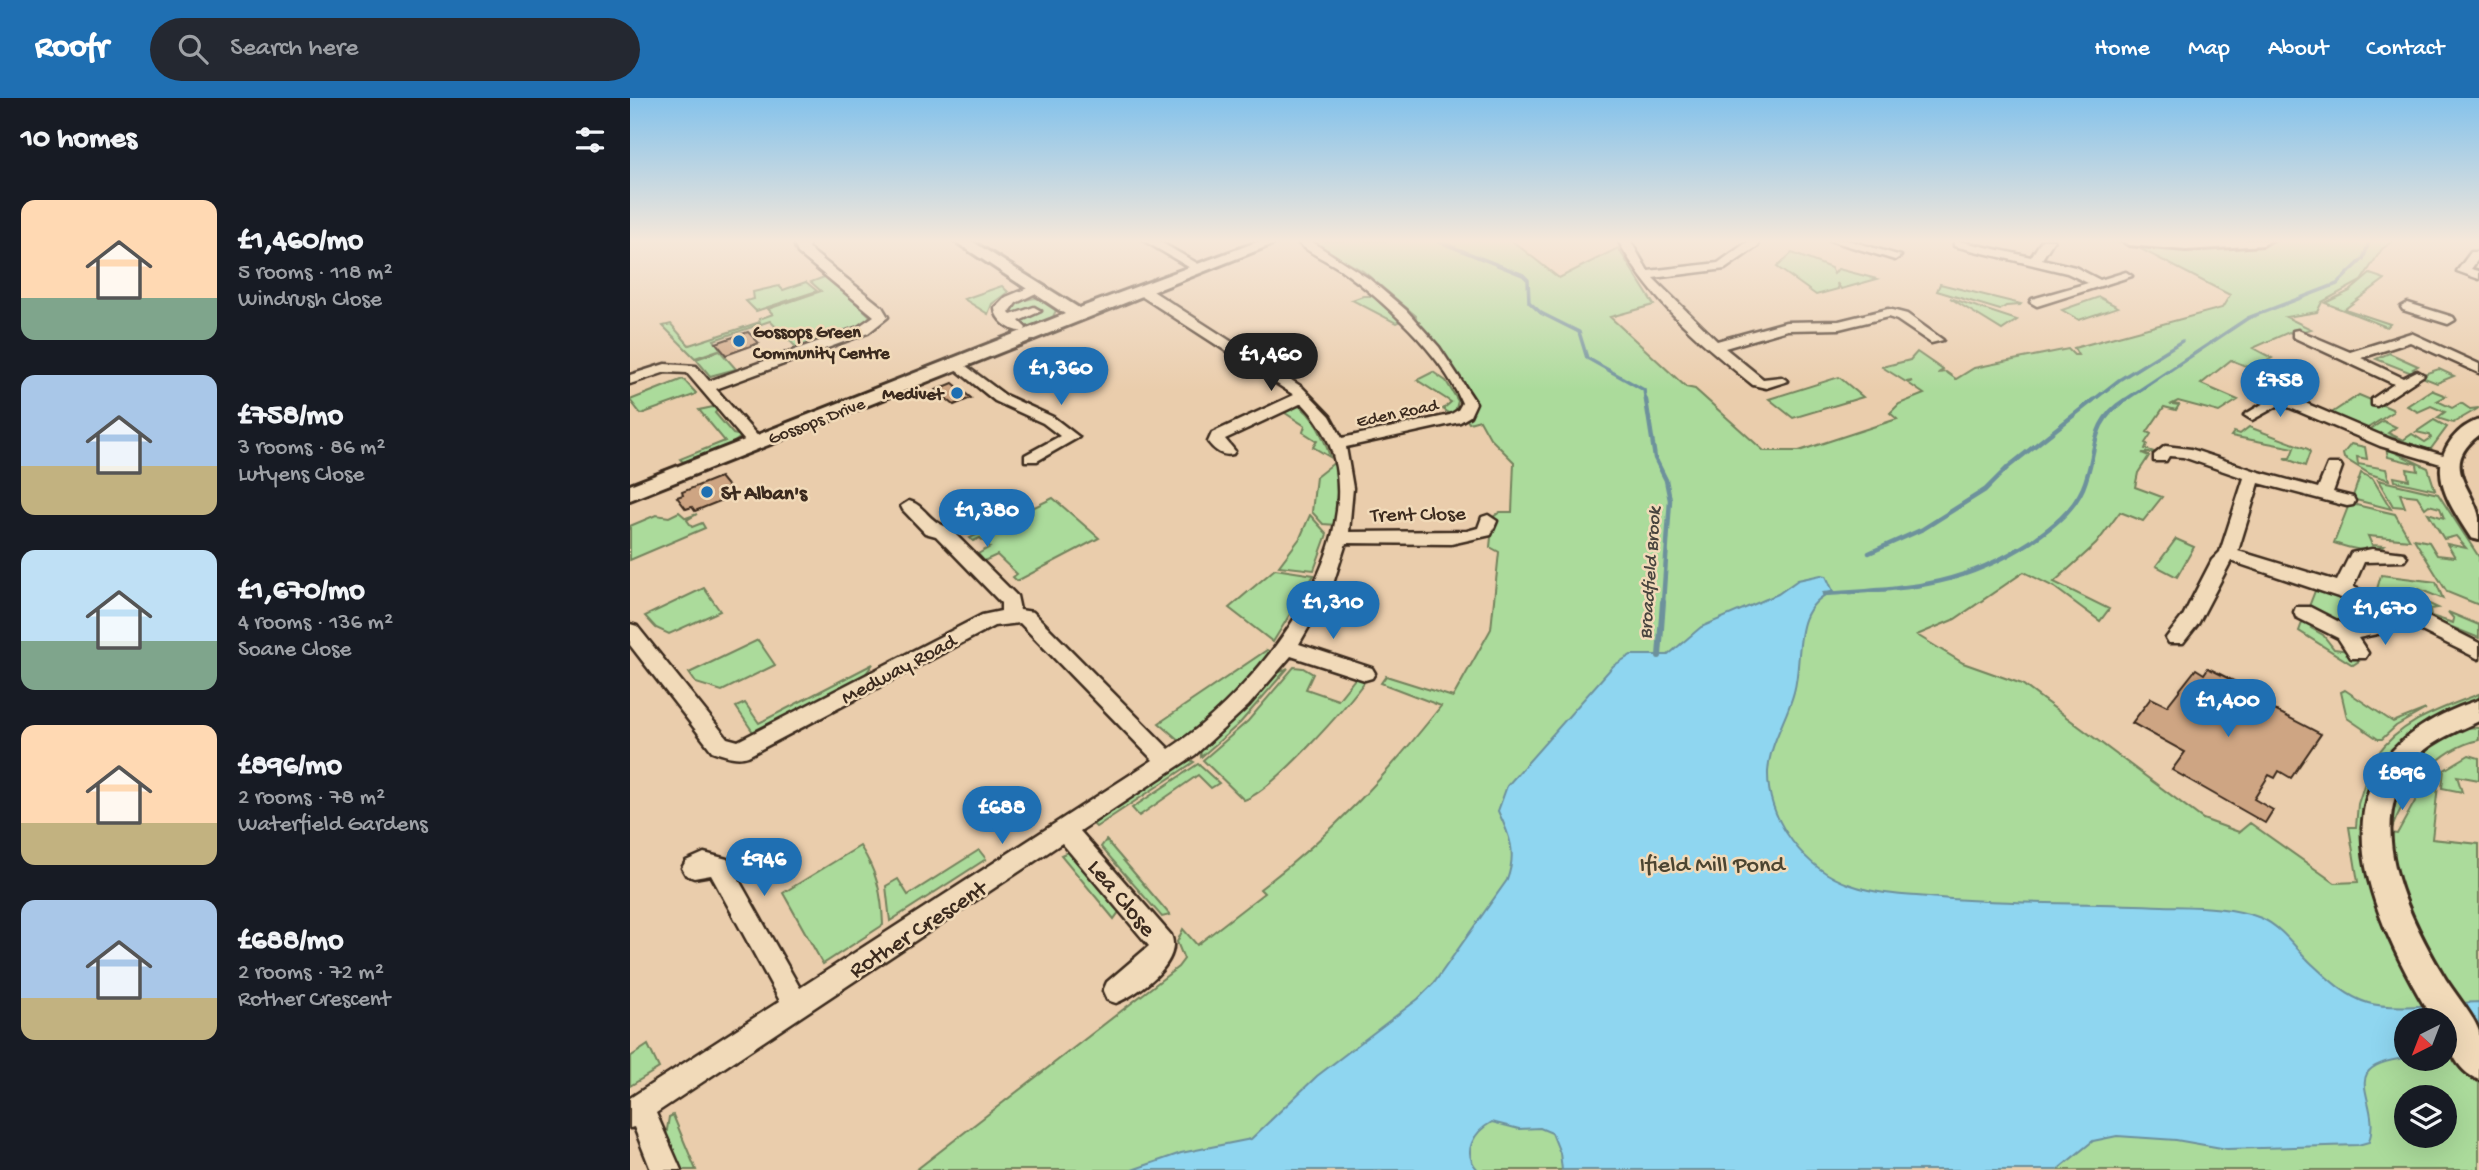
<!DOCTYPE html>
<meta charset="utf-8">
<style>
:root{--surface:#171b24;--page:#242831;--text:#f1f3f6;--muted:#9ea1a6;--accent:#1f6fb2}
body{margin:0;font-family:"Gochi Hand",sans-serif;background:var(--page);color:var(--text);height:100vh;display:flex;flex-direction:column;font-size:26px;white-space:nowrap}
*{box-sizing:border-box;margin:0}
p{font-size:23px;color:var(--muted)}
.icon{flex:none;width:38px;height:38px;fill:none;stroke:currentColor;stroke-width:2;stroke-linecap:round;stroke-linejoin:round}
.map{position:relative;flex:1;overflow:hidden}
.panel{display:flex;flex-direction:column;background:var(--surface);width:630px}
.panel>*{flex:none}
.needle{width:46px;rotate:222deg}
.buttons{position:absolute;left:1764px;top:910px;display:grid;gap:14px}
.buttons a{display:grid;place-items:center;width:63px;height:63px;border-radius:50%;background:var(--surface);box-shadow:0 7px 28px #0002;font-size:35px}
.price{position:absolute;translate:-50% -60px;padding:0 16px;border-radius:24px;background:var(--accent);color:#fff;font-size:23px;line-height:46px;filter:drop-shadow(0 2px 4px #0008)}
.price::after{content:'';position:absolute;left:50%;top:42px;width:21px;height:16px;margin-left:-10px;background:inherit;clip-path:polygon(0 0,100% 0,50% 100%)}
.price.current{background:#222;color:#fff}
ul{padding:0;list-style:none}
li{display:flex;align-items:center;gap:21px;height:175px;padding:0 21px}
li span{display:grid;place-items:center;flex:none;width:196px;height:140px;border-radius:14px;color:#555}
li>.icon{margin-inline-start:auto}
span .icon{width:84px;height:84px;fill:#fffc;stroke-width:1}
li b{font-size:30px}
h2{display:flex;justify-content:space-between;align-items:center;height:84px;padding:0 21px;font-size:30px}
header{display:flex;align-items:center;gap:42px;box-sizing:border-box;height:98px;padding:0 35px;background:var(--accent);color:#fff}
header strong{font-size:33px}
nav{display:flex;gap:38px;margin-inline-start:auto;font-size:24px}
.search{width:490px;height:63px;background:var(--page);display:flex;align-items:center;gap:18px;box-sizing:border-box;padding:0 24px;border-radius:38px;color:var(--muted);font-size:26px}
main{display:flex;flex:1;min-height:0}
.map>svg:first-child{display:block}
.green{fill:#abdb9b;stroke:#73825c;stroke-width:2;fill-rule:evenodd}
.water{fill:#8fd6f0;stroke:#6d919c;stroke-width:2}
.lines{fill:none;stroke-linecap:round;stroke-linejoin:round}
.stream-far2{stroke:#6d919c;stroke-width:3.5}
.stream-far1{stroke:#6d919c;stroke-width:4.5}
.stream{stroke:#6d919c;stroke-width:6}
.building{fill:#cea583;stroke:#3b2a1e;stroke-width:2}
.minor-casing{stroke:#3b2a1e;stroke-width:5}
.tertiary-casing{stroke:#3b2a1e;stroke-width:6}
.minor{fill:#f1dab9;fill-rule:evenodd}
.tertiary{fill:#f1dab9;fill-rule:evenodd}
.poi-dot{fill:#1f6fb2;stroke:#f1dab9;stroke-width:2.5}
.labels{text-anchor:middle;stroke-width:5;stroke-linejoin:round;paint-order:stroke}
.far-poi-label{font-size:18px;font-weight:bold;fill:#3b2a1e;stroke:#f1dab9;text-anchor:start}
.far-street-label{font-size:18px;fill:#3b2a1e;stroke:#f1dab9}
.far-water-label{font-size:19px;font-style:italic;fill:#48443e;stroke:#f1dab9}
.poi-label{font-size:21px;font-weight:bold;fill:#3b2a1e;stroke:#f1dab9;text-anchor:start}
.street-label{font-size:21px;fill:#3b2a1e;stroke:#f1dab9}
.near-park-label{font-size:24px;fill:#4c4531;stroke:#f1dab9}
.near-street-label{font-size:24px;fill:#3b2a1e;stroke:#f1dab9}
</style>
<header>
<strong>Roofr</strong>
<div class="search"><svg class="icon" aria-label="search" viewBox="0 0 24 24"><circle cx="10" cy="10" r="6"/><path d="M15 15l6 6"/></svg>Search here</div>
<nav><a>Home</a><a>Map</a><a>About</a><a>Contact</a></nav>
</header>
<main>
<section class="panel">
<h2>10 homes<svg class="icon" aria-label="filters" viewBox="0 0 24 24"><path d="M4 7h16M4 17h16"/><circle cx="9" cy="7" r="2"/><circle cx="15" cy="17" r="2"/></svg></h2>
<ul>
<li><span style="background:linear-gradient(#ffd9b3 70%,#7fa58c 0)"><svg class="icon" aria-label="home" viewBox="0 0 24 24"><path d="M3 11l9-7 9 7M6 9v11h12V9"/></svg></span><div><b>£1,460/mo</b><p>5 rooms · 118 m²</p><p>Windrush Close</p></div></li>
<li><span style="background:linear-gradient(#a9c7e8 65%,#c2b280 0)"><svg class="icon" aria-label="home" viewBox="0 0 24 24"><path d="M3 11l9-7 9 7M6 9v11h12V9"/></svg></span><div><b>£758/mo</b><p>3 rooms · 86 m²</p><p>Lutyens Close</p></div></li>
<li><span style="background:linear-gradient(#bfe0f5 65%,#7fa58c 0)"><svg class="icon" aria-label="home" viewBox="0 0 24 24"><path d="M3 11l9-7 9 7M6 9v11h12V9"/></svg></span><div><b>£1,670/mo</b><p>4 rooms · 136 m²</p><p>Soane Close</p></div></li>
<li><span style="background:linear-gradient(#ffd9b3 70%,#c2b280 0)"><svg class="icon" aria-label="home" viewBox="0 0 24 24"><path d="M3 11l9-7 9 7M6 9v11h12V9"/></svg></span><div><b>£896/mo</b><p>2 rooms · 78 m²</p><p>Waterfield Gardens</p></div></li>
<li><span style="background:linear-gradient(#a9c7e8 70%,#c2b280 0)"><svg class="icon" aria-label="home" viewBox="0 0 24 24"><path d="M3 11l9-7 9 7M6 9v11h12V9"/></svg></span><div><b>£688/mo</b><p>2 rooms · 72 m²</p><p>Rother Crescent</p></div></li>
</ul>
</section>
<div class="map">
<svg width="1849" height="1072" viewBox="0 0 1849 1072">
<rect width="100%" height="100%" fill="#eacdac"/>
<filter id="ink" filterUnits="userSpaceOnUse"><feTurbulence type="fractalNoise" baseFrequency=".0143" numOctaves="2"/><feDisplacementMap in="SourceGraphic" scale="14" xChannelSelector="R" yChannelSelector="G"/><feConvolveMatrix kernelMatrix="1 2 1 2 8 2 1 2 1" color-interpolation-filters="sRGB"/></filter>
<g filter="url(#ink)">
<!-- green -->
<g class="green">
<path d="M881,142l48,38 59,-30 36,57 -44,12 76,70 9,2 69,62h35l98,-32 -7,-6 9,-9 25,-10 -16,-11 4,-2 -6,1 -24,-15 28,-7 7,-8 26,18 -5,3 8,-1 10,7 18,-11 94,-19 6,6h4l-4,-7 148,-40 8,-13 -95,-49 -32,-6 145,6 36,-6h111l-13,9 -21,32 -39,21 -5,10 -31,5 25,12 -17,5 -5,-2 -36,16 19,10 -19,11 -22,-9 -30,24 37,16 -19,12 -41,-11 -6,3 7,1 -3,5 -12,-3 -17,25 4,2 -6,9 2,1 -2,5 12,4h-15l7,3 -11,17 -3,14 27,10 -19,24 -23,-9 -24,32 -42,38 55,27 -9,12 -46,-34 -30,-15 -69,47 -38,16 46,28 59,21 181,135 36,13 11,-9 85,60 23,-1 -9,-55h7l2,-23 10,-31 4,10 -12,45 27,5c4,-43 25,-83 66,-100 9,-4 16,-7 26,-5v12c-44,9 -74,53 -89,93l7,1 28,-51 15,-15 -8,71 47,5v326h-1563l262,-203 6,-8 -7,-17 6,-13 14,16 67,-52 -4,-4c72,-55 125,-112 181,-183l-60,-23 5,-7 67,21 38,-68 8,-77 -9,-5 3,-30 7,-5h12l2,-50 -24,-24 -10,-18 -11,3 -4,-6 9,-9 -1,-10 -58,-77 1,-5 -53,-45 -54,-30zM1776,922h39v39h-39zM1776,999h39v39h-39z"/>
<path d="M1162,155l39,15 3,6 4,-5 39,10 -36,10 -4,-6 1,6 -22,6 -39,-28z"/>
<path d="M1740,176l15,5 -40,30 45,15 -3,3 -62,-24 25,-12z"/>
<path d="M197,178l43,40 -7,8 -66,24 -27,-27 -56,19 7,9 -26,9 -32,-32 8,-2 18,21 71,-23 -1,-3 14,-5 -5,-5 53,-18 -10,-9z"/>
<path d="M176,184l11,9 -61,20 -10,-10 8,-2 -1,-7 26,-6 4,4z"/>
<path d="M1310,186l81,20 -1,1 -14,1 -6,4 -63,-19z"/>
<path d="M372,188l6,6 -16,12 -4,10 -24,-15z"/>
<path d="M733,198h16l24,24 -7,3 -44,-23z"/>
<path d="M1469,199l19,10 -39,13 -17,-10z"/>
<path d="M405,200l10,1 12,9 -5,11 -22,8 -11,-7 21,-9 -31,2 6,-11z"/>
<path d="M1320,200l67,22 -15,10z"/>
<path d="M90,253l16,18 -26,7 -14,-17z"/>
<path d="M1759,255l29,13 -5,3 11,5 15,-5 15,7 -17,7 -61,-24z"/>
<path d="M803,274l13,9 12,20 -3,11 -4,2 -8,-5 8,-7 -34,-22z"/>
<path d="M1209,279l24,20 -70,21 -24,-19z"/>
<path d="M53,281l13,14 -2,2 -53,19 -11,-14z"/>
<path d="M1801,292l15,6 -9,5 15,7 9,-5 9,6 9,-1 -26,15 -16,-5 8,-6 -14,-6 -13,6 -11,-6z"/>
<path d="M1729,297l33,14 1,3 -27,17 -36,-15z"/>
<path d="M667,307c16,7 28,36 33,52l-17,-10 4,-6 -14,-9 2,-6 -23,-15z"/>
<path d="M83,309l6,1 -4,5 18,21 9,2 -10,8 -49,18 -3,-3 45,-18 -26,-31z"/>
<path d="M1804,322l13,7 -17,23 -61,-20 14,-9 13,6 -8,6 15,7 9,-6 13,8 6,-4 -1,-3 -14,-3z"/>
<path d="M1619,329l59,22 2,3 -5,14 -21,-8h6l4,-10 -63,-12 3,-4 6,2z"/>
<path d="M1721,346l14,3 2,12 -10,-2 1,7 28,5 3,11 -19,-6 -26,-16 -1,-4z"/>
<path d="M1756,350l42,20 7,22 -40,-9 -1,-4 15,3 -2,-11 11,2 -1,-7 -29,-7z"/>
<path d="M705,364l5,32 -4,31 -13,-1 -11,-12 4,-35z"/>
<path d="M1731,375l12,6 18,30 -39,-10z"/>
<path d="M1748,382l60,14 41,63v48l-32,-13 -33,-53 15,3 8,13 18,2 -8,-13 19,4 -10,-12 -12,3 -16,-26 16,5 -4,-10 -11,-3 -4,3 -8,-12 -17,-2 5,13 -12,-1z"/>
<path d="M423,400l46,40 -82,43 -4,-4 4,-3 -20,-19 -13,6 -6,-7 12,-7 -10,-9 -7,3 -3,-3z"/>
<path d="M1726,407l39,9 15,26 -42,-4 4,9 12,1c-15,8 -35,2 -50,-3l14,-36z"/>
<path d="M49,414l7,6 11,-4 -10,6 5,7 10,-4 3,5 -75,32v-34l26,-11 13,2z"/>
<path d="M680,417l17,19 -13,36 -35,-4 21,-28z"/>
<path d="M1546,441l18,8 -17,30 -21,-11z"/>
<path d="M645,471l39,6 -41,67 -44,-34z"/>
<path d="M1751,477l55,7 7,17 -24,-10 -5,8 24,11 -8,1 1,7 22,7 1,-4 -6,-7 31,13v13l-104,-42z"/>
<path d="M74,490l16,23 -51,23 -13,-6 -11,-12z"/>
<path d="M1690,492l39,15 16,11 -1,6 -20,4 -46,-17 7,-18z"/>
<path d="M1674,519l11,5 -4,6 12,7 11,14 15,2 10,10 -6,4 -54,-34z"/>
<path d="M128,542l17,25 -53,26 -26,-8 -7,-10z"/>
<path d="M637,552l7,4 -17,20 -76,68 -22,-19z"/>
<path d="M243,566l-12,16 -106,55 -19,-28 9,-4 14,20z"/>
<path d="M664,569l9,1 10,6 -7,15 32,11 20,-25 10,2c-20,28 -94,113 -124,123l-41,-40 45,-39z"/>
<path d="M658,570l-48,55 -39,34 -1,-9 76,-74z"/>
<path d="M1715,592l48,32 33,-13 -30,17 -14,13h-4l-31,-21 -6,-26z"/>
<path d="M1849,596v6l-57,24 -37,32h-9c25,-35 64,-47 103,-62z"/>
<path d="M1839,657l10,3v22l-22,-4 5,16 -20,-4 2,-18z"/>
<path d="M557,660l7,4 -98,65 -3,-3z"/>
<path d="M568,666l21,19 -8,5 -13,-13 -59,41 -7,-8z"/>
<path d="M476,742l64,75 -8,2 -61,-70z"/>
<path d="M230,748c17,26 22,48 23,79l-60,39 -40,-71z"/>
<path d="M349,752l7,9 -96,62 -4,-35 12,-7 10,16z"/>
<path d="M438,754l51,60 -5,7 -53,-64z"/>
<path d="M18,947l11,23 -29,18v-29z"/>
<path d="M43,1017l23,55h-16l-14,-34 3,-19z"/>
</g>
<!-- water -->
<path class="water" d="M1191,477l5,1 7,15c-43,18 -29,65 -39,101 -7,27 -25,53 -26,80 -1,49 38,98 83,113 25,9 52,10 78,12 78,8 155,5 233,9 33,1 68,0 99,12 20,8 36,32 51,46 16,15 35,33 56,39 26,8 82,0 111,-1v51l-34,1v-34h-39v38c-74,9 -23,41 -37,84l-11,3 -131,4 -51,-9 -59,-4 -24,5 -36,29h-495l-2,-17 -8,-20 -12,-5 -21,1 -27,-7c-18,10 -31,30 -14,48h-346l49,-17 70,-14 66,-63 101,-77 16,-16 73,-103c10,-27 3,-44 -9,-69l9,-25 106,-120 18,-11h37l33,-28 77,-33 20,-14z"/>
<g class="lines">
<!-- stream-far2 -->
<g class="stream-far2">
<path d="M805,142l88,35 5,5 1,22 12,11 38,19 8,26 57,32 2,12"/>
<path d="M1461,304l28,-22 63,-39"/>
<path d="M1492,304l126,-84 89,-34 26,-25 7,-19"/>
</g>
<!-- stream-far1 -->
<g class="stream-far1">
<path d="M1016,302l9,58 11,22 4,20 -7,103"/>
<path d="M1239,455l54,-24 62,-39 23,-23 85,-67"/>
<path d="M1194,496c84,-6 135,-6 208,-53 20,-14 41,-30 51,-53 15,-35 5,-65 42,-88"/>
</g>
<!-- stream -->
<path class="stream" d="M1029,558l4,-54"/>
</g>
<!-- building -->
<g class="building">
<path d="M118,234l11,11 -33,12 -10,-12z"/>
<path d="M323,285l18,15 -17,7 -18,-15z"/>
<path d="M90,379l15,18 -40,16 -3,-4 -6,2 -9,-12 6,-2 -1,-3z"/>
<path d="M1578,570l55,28 -4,6 62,32 -30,44 -12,-7 -4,7 -6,-3 -15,24 19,11 -8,13 -93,-53 13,-18 -53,-29 19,-25 16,8 29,-37 8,5z"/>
</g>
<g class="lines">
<!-- minor casing -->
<g class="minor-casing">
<g id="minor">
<path d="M168,142h12l-2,8 74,59 6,10 -20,16 -152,56 46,52v6h-12l-63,-74 -21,-1 -36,12v-9l35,-11 31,2 13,15 149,-54 16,-11 -76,-63 -4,-9z"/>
<path d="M513,142h14l50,29 -10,3z"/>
<path d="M665,142h14l59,38 38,32 33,37 37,56 -6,13 -10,6 -114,25 7,41 -4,44 118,-1 11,-3 4,-11 6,-2 9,6 -6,14 -40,9 -105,-1 -14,44 -33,57 73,24 3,5 -3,5 -7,2 -74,-24 -43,50 -53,49 -115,76 91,104c12,27 -32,59 -55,68l-9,-3 -4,-9 4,-9 42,-36 -87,-103 -406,270 25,57h-30l-17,-43 -4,1v-30l150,-97 -69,-126 -17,3 -8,-3 -4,-7 4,-7 18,-8 23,6 73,129 353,-228 -133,-137 -26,3 -246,130c-12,4 -24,-1 -36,-5l-82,-106v-21l7,2 90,112 11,3 244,-126 19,-4v-8l-65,-67 -11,-3 -22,-23 -2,-4 8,-5c16,4 19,21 39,26l69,69 3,14 13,2 136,137c93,-60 237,-241 133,-346l-77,36 10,12 -2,3c-11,3 -19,-4 -25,-12l4,-9 82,-38 -156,-101v-6h10l154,99 28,29 12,22 108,-23 8,-5 4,-7c-20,-49 -80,-104 -122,-134 -14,-9 -33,-17 -45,-29z"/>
<path d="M988,142h12l18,31 70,-8 32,-23h8v6l-33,23 -72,9 64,63 69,-19 53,-1 49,-12 19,5 36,26 -12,3 -34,-23 -9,-3 -49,12 -52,1 -62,18 38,31 18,-2 7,4 -22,7 -13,-3c-53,-43 -103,-84 -135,-145z"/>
<path d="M1199,142h18l54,16 -6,4z"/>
<path d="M1324,142l77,17 11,-17h12l-12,19 33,8 25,13 26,-8 6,4 -95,30 -7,-4 2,-3 56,-16 -21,-10 -113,-27z"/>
<path d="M1841,154h8v6l-8,11 8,2v8l-22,-8z"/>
<path d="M405,187l11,3 -30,15 -7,10 2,2 23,-8 7,4 -22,10 7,7 -2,3c-12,2 -29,-11 -29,-23l11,-11z"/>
<path d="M1778,205l45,14 2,3 -7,4 -45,-14 -2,-3z"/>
<path d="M1668,232l52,22 61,-19 68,31v9l-69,-31 -49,16 42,20 14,-7 7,4 -47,31 -5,-1v-6l22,-15 -101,-47v-6z"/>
<path d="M328,262l47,35 48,22 26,20 -42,24h-12v-6l35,-19 -17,-13 -48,-22 -42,-34 -2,-3z"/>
<path d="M1659,290l7,4 -5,5 101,43 65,19 2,3 -8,5 -71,-21 -99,-42 -29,16 -8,-5z"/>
<path d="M1535,348l26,3 68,23 59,16 10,-24h12l2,3 -9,25 20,5 2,4 -2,4 -6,1 -88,-23 -21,68 99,30 14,-28 21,-4 32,4 3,4 -3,4 -40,1 -11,25 73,29 53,27v16l-84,-41 -8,14 -29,6 10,15 -3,5h-14l-13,-20 -42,-21 -2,-5 2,-5h14l37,19 27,-5 6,-10 -149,-50 -33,63 -15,19h-14l-3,-5 17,-22 29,-56 8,-8 24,-74 -61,-21 -14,-1 -3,5h-12v-6z"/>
</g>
</g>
<!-- tertiary casing -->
<g class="tertiary-casing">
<g id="tertiary">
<path d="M323,142h17l109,68 183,-68h21l-653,260v-15l435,-171z"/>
<path d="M1491,142h150l-8,5 -77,5 -57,-5z"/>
<path d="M1849,322v15c-41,31 -5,53 0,83 0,7 0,15 0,22l-8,-2c-20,-31 -45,-65 -19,-99 7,-9 17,-16 27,-19z"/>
<path d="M1849,602v21c-22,10 -48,20 -64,38 -53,65 -9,153 27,214 9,17 32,42 37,59 0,13 0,34 0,48 -23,-9 -34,-36 -34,-60h-12c-72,-119 -131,-263 46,-320z"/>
</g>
</g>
<!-- minor -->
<use href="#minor" class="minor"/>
<!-- tertiary -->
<use href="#tertiary" class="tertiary"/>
</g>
</g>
<!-- sky -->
<linearGradient id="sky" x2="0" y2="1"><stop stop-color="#84c2eb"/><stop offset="0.49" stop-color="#f6e8da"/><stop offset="1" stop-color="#f6e8da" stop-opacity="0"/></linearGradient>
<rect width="1849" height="292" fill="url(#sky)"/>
<!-- markers -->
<g class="poi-dot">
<circle cx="109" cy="243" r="7"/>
<circle cx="327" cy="295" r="7"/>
<circle cx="77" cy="394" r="7"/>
</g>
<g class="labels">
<!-- far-poi labels -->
<g class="far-poi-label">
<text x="123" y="239">Gossops Green<tspan x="123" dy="21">Community Centre</tspan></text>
<text x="313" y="301" text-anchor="end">Medivet</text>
</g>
<!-- far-street labels -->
<g class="far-street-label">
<text transform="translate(767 314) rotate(-12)" y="6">Eden Road</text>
<text transform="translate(186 322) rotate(-21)" y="6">Gossops Drive</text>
</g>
<!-- far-water labels -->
<g class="far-water-label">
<text transform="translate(1018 475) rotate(-86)" y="7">Broadfield Brook</text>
</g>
<!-- poi labels -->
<g class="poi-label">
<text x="91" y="401">St Alban's</text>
</g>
<!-- street labels -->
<g class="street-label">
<text transform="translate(788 415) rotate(-1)" y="7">Trent Close</text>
<text transform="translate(268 570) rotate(-28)" y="7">Medway Road</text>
</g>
<!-- near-park labels -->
<g class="near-park-label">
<text x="1082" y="773">Ifield Mill Pond</text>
</g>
<!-- near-street labels -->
<g class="near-street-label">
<text transform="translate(493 799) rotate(50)" y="8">Lea Close</text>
<text transform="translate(287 830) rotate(-33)" y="8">Rother Crescent</text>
</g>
</g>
</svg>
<div class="buttons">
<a><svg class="needle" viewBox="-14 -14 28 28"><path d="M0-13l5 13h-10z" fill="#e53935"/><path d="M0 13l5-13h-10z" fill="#9ea1a6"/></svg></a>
<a><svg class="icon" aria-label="layers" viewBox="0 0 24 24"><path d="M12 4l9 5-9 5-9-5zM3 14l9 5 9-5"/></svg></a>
</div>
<b class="price current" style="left:641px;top:295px">£1,460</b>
<b class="price" style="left:431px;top:309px">£1,360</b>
<b class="price" style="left:1650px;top:321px">£758</b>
<b class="price" style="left:357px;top:451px">£1,380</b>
<b class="price" style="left:703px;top:543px">£1,310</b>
<b class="price" style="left:1755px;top:549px">£1,670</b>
<b class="price" style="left:1598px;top:641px">£1,400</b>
<b class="price" style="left:1772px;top:714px">£896</b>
<b class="price" style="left:372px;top:748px">£688</b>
<b class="price" style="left:134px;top:800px">£946</b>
</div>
</main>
